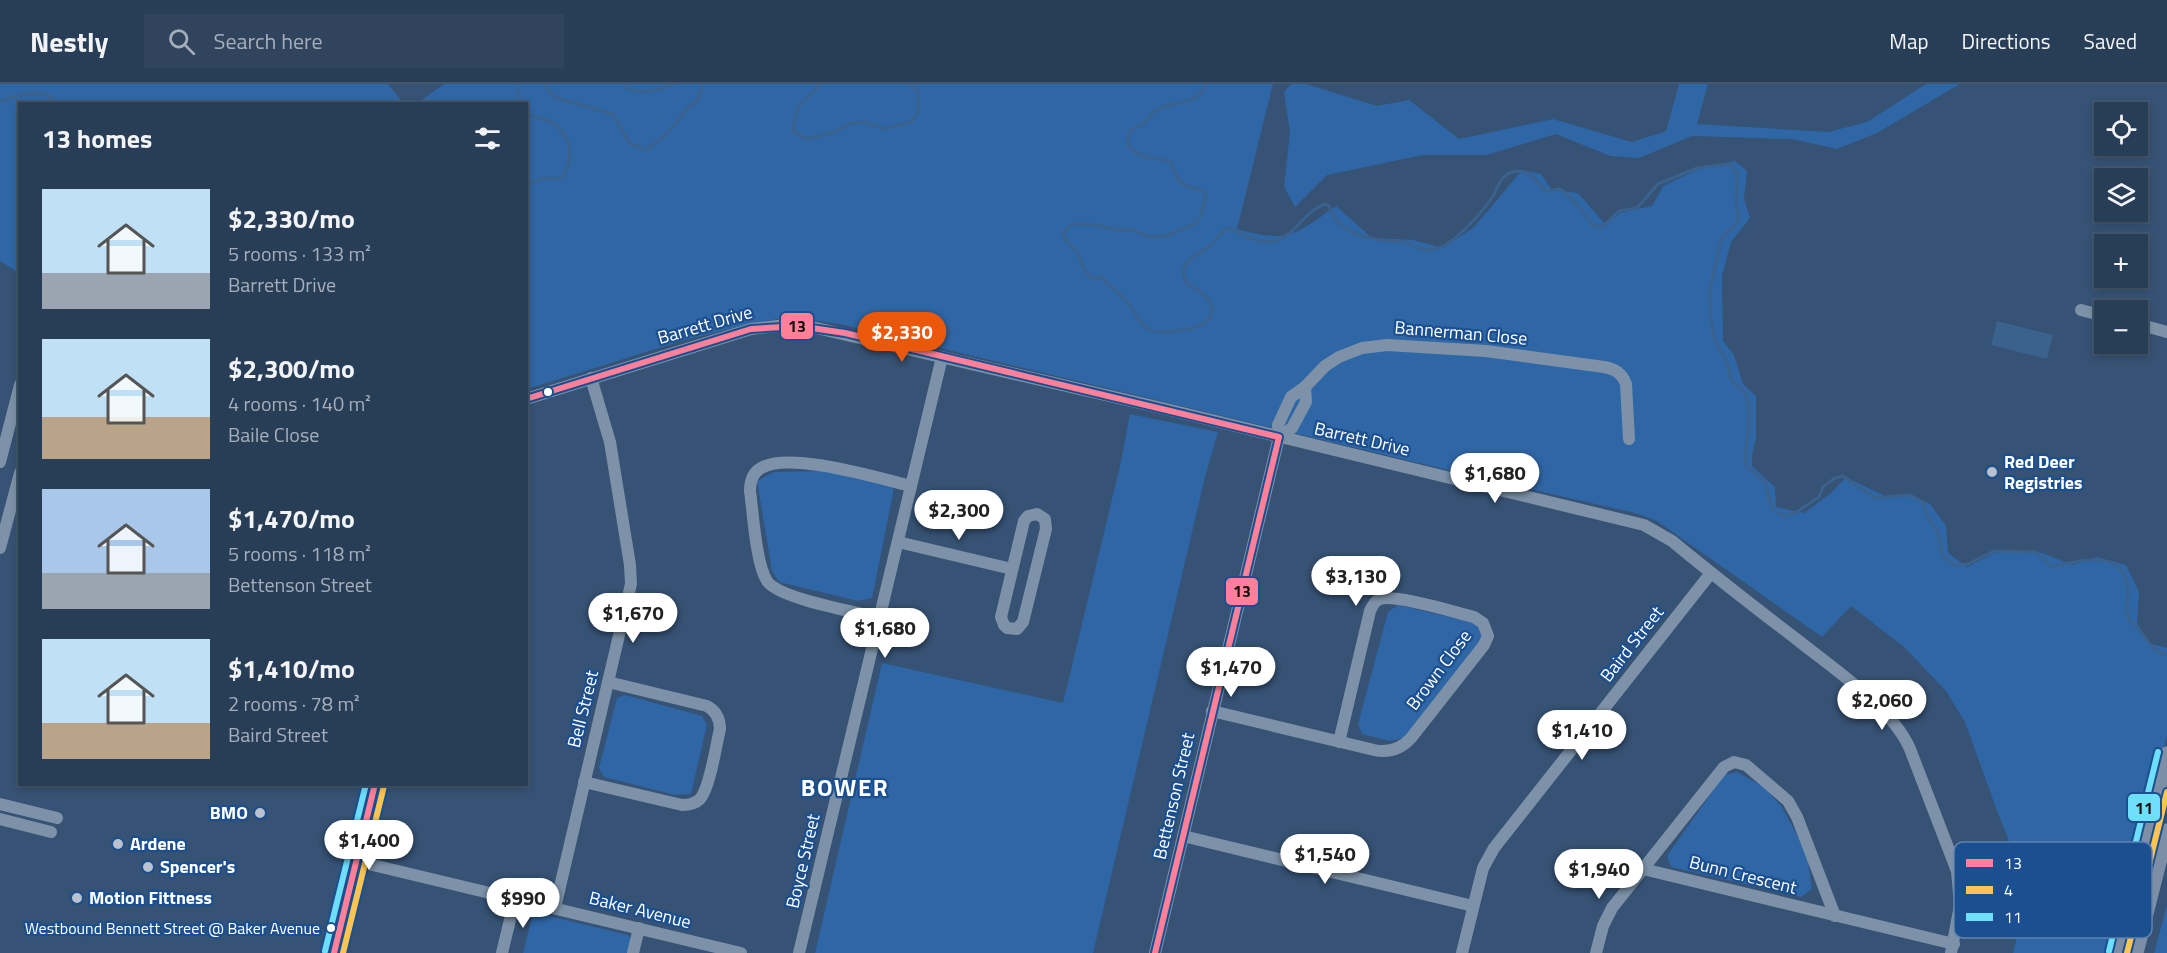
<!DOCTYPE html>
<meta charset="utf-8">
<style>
:root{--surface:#283e57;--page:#30455d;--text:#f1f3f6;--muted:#a5aeba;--line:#44576d;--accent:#ea580c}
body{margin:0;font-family:"Titillium Web",sans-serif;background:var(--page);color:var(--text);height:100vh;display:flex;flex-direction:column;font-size:22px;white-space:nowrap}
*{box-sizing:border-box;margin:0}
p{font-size:20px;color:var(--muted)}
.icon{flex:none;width:33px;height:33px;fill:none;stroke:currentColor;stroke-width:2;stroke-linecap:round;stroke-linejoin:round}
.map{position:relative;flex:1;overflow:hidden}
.details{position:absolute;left:18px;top:18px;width:510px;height:684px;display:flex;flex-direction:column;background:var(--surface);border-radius:0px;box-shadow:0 3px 9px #0003,0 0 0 2px var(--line)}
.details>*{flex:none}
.fabs{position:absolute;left:2094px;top:18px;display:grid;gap:12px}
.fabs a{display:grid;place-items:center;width:54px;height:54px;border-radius:0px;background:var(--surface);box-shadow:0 3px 9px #0003,0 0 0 2px var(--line);font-size:30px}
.price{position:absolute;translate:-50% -51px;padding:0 14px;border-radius:21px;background:#fff;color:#222;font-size:20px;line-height:39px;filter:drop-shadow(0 2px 3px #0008)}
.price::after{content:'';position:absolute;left:50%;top:36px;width:18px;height:14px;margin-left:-9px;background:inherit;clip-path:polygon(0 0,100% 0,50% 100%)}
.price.selected{background:var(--accent);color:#fff}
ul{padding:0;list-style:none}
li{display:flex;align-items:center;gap:18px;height:150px;padding:0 24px}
li span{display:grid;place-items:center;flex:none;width:168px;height:120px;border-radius:0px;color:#555}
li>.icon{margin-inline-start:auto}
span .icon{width:72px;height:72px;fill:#fffc;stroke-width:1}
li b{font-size:26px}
h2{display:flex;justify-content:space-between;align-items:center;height:72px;padding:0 24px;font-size:26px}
header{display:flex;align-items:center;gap:36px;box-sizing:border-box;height:84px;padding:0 30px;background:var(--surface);border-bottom:2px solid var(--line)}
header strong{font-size:28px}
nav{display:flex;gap:33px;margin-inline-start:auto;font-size:21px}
.search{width:420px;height:54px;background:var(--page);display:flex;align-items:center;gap:15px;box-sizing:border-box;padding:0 21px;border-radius:0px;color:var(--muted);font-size:22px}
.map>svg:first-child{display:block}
.green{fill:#2f66a5}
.water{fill:#3b618d}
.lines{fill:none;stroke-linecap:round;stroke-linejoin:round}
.stream{stroke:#3b618d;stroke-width:3}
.minor{stroke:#7d92a8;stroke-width:12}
.major{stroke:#7d8ea7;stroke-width:15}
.bus-1-casing{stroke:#1b4f8f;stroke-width:10}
.bus-2-casing{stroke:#1b4f8f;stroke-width:10}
.bus-3-casing{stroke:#1b4f8f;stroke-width:10}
.bus-1{stroke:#ff8098;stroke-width:6}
.bus-2{stroke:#fcc553;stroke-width:6}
.bus-3{stroke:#6ddff8;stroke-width:6}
.bus-dot{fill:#fff;stroke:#1b4f8f;stroke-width:2}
.poi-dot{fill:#b9c2ce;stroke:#1b4f8f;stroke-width:2}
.labels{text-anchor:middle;stroke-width:4.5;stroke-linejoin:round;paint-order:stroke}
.bus-label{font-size:16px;fill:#fff;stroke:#1b4f8f;text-anchor:end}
.street-label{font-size:18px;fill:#fff;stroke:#1b4f8f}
.poi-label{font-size:18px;font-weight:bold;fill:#fff;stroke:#1b4f8f;text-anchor:start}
.district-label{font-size:24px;font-weight:bold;letter-spacing:1.5px;fill:#fff;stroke:#1b4f8f}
.key{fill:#1b4f8f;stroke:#5f84b1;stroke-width:1.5}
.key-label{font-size:16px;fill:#fff}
.line-badge{stroke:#1b4f8f;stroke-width:2}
.pale-badge-label{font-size:16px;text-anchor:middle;font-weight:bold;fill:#111}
</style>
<header>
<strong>Nestly</strong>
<div class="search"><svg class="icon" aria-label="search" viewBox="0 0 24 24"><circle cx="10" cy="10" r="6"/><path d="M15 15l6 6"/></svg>Search here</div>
<nav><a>Map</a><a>Directions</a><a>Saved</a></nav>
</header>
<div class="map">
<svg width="2167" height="869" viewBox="0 0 2167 869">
<rect width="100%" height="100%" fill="#365274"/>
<!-- green -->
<g class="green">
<path d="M0,0h388l15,19 -383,1 -1,169 -19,-12z"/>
<path d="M444,0h829l-36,145c15,4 32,9 48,6 16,-2 38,-20 51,-29l36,32 41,2 30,8 31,-21 48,-57 19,4 11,16 26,3 27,31 15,-11 32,-7 11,-20 38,-18 34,-7 12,10 -3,28 6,19 -19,24 -9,34 1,65 11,14 9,29 13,12v42l-4,17v11l23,21 1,20 28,6 27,-20 15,-16 39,19 26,-2 19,10 16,22 2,27 19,14 27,-14 19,-3 30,3 29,12 25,-8 29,8 13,27 -2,30 12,21 18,5v88l-55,217h-99l13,-54 -4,-26 -25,-62 -32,-89 -19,-31 -42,-44 -53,-41 -29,31 -165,-116 -22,-8 -154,-35 -641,-154 -35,-5h-27l-29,5 -64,16 -158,49 -1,-285h-110z"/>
<path d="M1291,0h15l71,22 32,-6 50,39 94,-20 79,23 34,-11 13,-47h29l-11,40 131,8 39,-10 59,-38h34l-83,49 -40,16 -45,-10 -100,-3 -53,22 -29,-2 -54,-22 -69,21h-64l-96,20 -32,32 -11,-20 6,-55 -6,-40z"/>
<path d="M1130,330l88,18 -13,45 -112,476h-278l67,-290 181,40 57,-237z"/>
<path d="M824,387l69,14v9l-21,104 -14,3 -79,-19 -7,-11 -15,-90 17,-9z"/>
<path d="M1398,521l77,18 11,9 -75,104 -21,5 -28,-7 -4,-10 30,-112z"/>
<path d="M625,611l77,21 5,9 -16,69 -16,1 -71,-18 -5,-9 18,-70z"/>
<path d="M1737,688l27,15 18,20 25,47 5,35 -11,8 -130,-30 -4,-11 57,-81z"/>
<path d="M2167,821v48h-13z"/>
<path d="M540,830l88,21 7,9 -2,9h-110l9,-36z"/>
</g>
<!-- water -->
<path class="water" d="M1997,237l56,14 -6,24 -56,-14z"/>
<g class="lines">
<!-- stream -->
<g class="stream">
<path d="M518,0l2,20"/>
<path d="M545,0l5,9 7,5 56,16 16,29 17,7 21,-16 20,-25 11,-9 4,-16"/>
<path d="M624,0l2,4c13,6 34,4 47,-4"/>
<path d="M821,0l-24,24 -4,23 13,8 29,-7 16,-9 14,-1 19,7 27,-7 6,-8 2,-16 -1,-7 -8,-7"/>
<path d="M1206,0c-11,24 -32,16 -50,26 -6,4 -8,11 -13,14 -5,3 -9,3 -13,7l-3,12c7,15 27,15 42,18 7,7 5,18 15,24 8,5 14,1 22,9l-5,21 -5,8 -30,13 -17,1 -16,-7 -21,-1 -14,-4 -26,-1 -9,8 3,9 13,13 4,14 8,10 11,-1c8,10 19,17 26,26 7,8 10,20 20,26 15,7 72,1 63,-24 -3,-11 -16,-15 -24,-22 -13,-24 13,-27 25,-39 6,-6 8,-13 17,-16 10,3 19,11 30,13 34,7 41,-30 67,-37l3,2c8,25 36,33 59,35 7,1 17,0 23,3 3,1 5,3 8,4 8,4 18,1 26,-3 15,-8 39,-35 48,-49 6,-10 6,-19 19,-24 16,-5 24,9 33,19 4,1 9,-2 14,-2 9,2 28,28 33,36l10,2 17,-16 18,-3 21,-24 39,-16 32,-4 8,8 -1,33 3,12c-2,12 -14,12 -18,23l-11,49 1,32 4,20 11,19 6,21 14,13 3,19 -4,48 2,6 19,16c3,16 1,25 18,33l11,-3 24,-16 4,-10 12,-9 8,-2 32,22 34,-3 14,7 5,16 10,14 4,23 9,8 5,2 12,-1 26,-13 42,1 15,14c28,-4 76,-20 77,26 0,8 -3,20 1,27 4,5 9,9 13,14 7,10 10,18 23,21"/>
<path d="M0,18c16,-7 33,-13 50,-6l4,8"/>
<path d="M526,29c9,5 24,6 31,13 16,14 16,36 5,52l-7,1 -12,-1 -17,7"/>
</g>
<!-- minor -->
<g class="minor">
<path d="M2081,226l23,6"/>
<path d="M2138,240l29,8"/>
<path d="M526,315l225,-70 35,-4 26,2 354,82 478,116 28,16c40,33 81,65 123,97 36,29 97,69 115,111l47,122 3,34 -9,48"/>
<path d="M1279,353l13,-9 14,-26 -1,-15"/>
<path d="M0,378l20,-77"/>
<path d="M1037,430l8,5 1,10 -23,93 -6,7 -10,-1 -3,-3 -3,-8 23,-96 4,-5z"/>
<path d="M898,458l114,27"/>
<path d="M0,464l20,-75"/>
<path d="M879,534c-22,-6 -100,-19 -112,-37 -11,-17 -14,-68 -17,-90 0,-9 2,-18 11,-23 28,-17 117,10 150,18"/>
<path d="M1212,627l162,39c14,3 27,-1 37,-12l73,-93 4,-9 -5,-13 -9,-6c-17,-4 -84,-25 -96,-17 -4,2 -6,7 -8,11l-31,131"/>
<path d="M584,698l98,23c7,0 13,-1 18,-6 10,-11 16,-54 20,-70 0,-11 -4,-18 -13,-23l-99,-24"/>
<path d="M0,720l57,14"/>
<path d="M0,735l51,13"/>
<path d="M1183,752l290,70"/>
<path d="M356,777l385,92"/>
<path d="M1643,785l311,75"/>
<path d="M555,824l76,-324 -1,-19 -20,-123 -19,-64"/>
<path d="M334,869l41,-169"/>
<path d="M502,869l13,-54"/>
<path d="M633,869l6,-25"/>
<path d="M799,869l143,-596"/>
<path d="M1155,869l124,-516 -1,-12 13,-28 14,-10 20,-21 14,-9 23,-9 25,-3 99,6 118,16c11,2 18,6 22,17l3,55"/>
<path d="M1462,869l21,-85 11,-20 217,-275"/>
<path d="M1596,869l7,-27 9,-18 112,-141 10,-5 12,3 42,36 9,16 38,99"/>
</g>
<!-- major -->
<g class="major">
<path d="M2118,869l49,-199"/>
<path d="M2136,869l31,-122"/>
</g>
<!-- bus-1 casing -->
<g class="bus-1-casing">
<g id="bus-1">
<path d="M526,315l225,-70 47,-3 47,7 434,104 -124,516"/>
<path d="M334,869l41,-169"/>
</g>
</g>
<!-- bus-2 casing -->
<g class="bus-2-casing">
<g id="bus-2">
<path d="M343,869l41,-167"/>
<path d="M2127,869l40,-161"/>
</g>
</g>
<!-- bus-3 casing -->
<g class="bus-3-casing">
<g id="bus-3">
<path d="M325,867l41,-167"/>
<path d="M2109,867l49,-199"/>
</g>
</g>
<!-- bus-1 -->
<use href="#bus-1" class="bus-1"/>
<!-- bus-2 -->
<use href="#bus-2" class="bus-2"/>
<!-- bus-3 -->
<use href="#bus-3" class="bus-3"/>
</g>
<!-- markers -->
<g class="bus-dot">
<circle cx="548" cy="308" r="5"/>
<circle cx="331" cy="844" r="5"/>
</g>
<g class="poi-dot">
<circle cx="1992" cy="388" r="6"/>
<circle cx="260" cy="729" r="6"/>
<circle cx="118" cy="760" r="6"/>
<circle cx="148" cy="783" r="6"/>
<circle cx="77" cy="814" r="6"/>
</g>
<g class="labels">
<!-- bus labels -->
<g class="bus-label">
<text x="320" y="850">Westbound Bennett Street @ Baker Avenue</text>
</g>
<!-- street labels -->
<g class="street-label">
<text transform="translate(705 241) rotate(-16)" y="6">Barrett Drive</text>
<text transform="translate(1461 249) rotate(5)" y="6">Bannerman Close</text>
<text transform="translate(1362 355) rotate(13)" y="6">Barrett Drive</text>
<text transform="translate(1632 560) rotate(-52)" y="6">Baird Street</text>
<text transform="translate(1439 586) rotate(-53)" y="6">Brown Close</text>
<text transform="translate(583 625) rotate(-76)" y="6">Bell Street</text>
<text transform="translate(1174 712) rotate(-77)" y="6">Bettenson Street</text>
<text transform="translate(803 777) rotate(-77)" y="6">Boyce Street</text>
<text transform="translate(1743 791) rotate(14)" y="6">Bunn Crescent</text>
<text transform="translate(640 826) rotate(14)" y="6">Baker Avenue</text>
</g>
<!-- poi labels -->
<g class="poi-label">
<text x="2004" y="384">Red Deer<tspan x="2004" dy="21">Registries</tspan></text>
<text x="248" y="735" text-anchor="end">BMO</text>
<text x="130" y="766">Ardene</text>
<text x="160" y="789">Spencer's</text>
<text x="89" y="820">Motion Fittness</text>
</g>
<!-- district labels -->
<g class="district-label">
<text x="845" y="712">BOWER</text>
</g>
</g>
<!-- legend -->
<rect x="1954" y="758" width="198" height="96" rx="9" class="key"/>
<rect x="1966" y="775" width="27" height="8" fill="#ff8098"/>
<rect x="1966" y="802" width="27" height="8" fill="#fcc553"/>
<rect x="1966" y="829" width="27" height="8" fill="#6ddff8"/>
<g class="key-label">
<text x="2004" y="785">13</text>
<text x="2004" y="812">4</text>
<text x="2004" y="839">11</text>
</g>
<g class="line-badge">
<rect x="780" y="228" width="34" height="28" rx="6" fill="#ff8098"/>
<rect x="1225" y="493" width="34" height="29" rx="6" fill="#ff8098"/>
<rect x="2127" y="709" width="34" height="29" rx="6" fill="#6ddff8"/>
</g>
<g class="pale-badge-label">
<text x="797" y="248">13</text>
<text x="1242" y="513">13</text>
<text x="2144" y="730">11</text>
</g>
</svg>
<div class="fabs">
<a><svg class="icon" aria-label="locate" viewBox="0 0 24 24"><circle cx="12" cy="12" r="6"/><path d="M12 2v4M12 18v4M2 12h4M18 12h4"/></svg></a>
<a><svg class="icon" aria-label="layers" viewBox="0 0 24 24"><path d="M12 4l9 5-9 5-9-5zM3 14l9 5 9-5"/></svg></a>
<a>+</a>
<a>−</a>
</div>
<b class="price selected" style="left:902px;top:279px">$2,330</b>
<b class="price" style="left:1495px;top:420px">$1,680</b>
<b class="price" style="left:959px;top:457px">$2,300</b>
<b class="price" style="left:1356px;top:523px">$3,130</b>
<b class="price" style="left:633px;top:560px">$1,670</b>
<b class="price" style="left:885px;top:575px">$1,680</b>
<b class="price" style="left:1231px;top:614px">$1,470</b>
<b class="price" style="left:1882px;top:647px">$2,060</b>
<b class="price" style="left:1582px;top:677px">$1,410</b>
<b class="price" style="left:369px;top:787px">$1,400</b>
<b class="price" style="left:1325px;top:801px">$1,540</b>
<b class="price" style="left:1599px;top:816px">$1,940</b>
<b class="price" style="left:523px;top:845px">$990</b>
<section class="details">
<h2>13 homes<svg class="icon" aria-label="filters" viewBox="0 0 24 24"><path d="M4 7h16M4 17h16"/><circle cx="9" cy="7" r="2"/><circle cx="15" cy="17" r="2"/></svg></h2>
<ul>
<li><span style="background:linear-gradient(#bfe0f5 70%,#9aa5b1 0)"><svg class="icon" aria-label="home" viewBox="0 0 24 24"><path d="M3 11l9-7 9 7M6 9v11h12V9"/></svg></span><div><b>$2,330/mo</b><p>5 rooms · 133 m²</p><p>Barrett Drive</p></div></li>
<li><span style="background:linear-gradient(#bfe0f5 65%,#b9a48a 0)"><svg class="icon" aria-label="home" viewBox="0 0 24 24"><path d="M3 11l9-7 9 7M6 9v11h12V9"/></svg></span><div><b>$2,300/mo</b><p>4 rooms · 140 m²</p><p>Baile Close</p></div></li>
<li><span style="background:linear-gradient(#a9c7e8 70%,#9aa5b1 0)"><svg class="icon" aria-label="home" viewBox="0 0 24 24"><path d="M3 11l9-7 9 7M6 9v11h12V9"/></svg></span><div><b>$1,470/mo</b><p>5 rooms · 118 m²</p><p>Bettenson Street</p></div></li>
<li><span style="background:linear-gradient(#bfe0f5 70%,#b9a48a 0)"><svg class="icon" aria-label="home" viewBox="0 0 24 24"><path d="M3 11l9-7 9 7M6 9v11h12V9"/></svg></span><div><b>$1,410/mo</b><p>2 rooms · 78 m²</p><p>Baird Street</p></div></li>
</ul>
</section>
</div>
